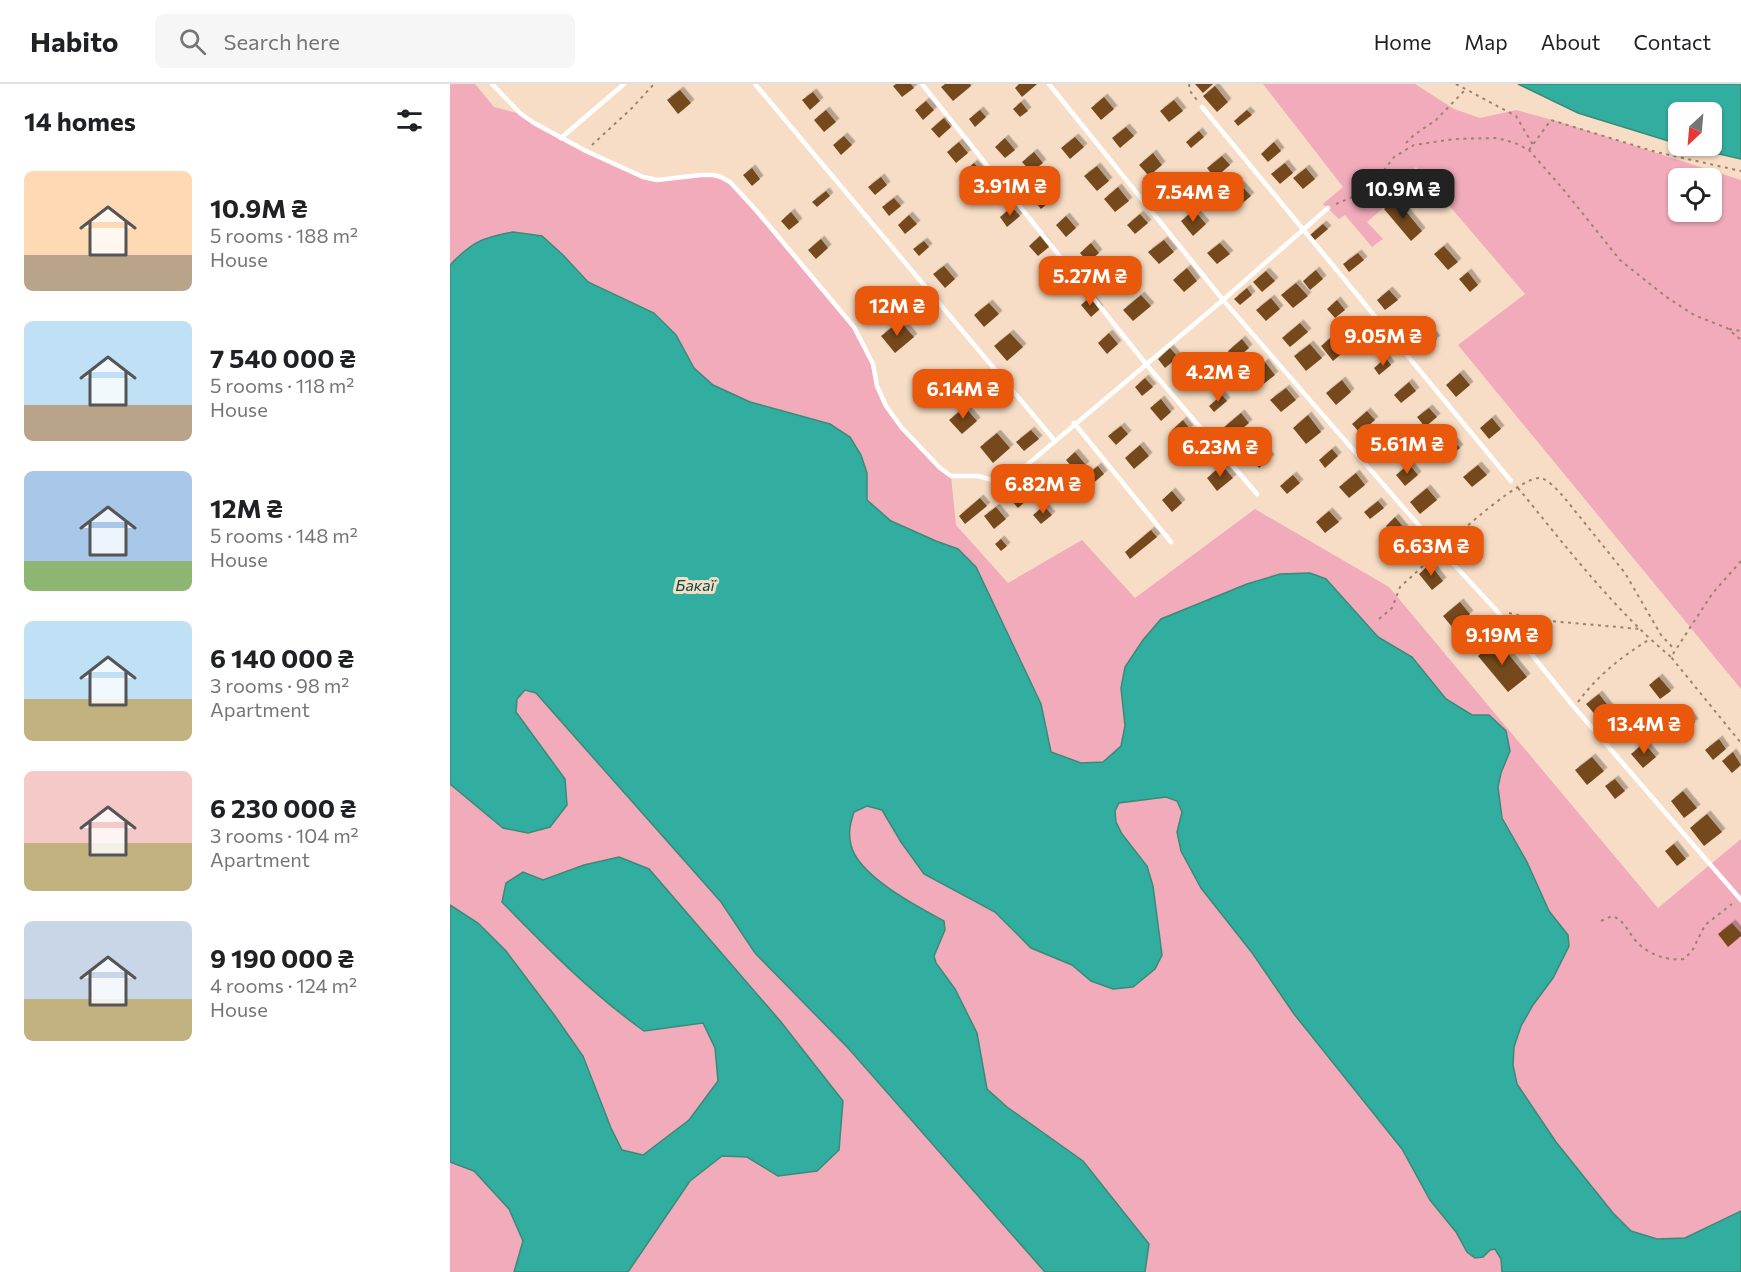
<!DOCTYPE html>
<meta charset="utf-8">
<style>
:root{--surface:#fff;--page:#f6f6f6;--text:#202124;--muted:#757577;--line:#e0e0e0;--accent:#ea580c}
body{margin:0;font-family:Commissioner,sans-serif;background:var(--page);color:var(--text);height:100vh;display:flex;flex-direction:column;font-size:22px;white-space:nowrap}
*{box-sizing:border-box;margin:0}
p{font-size:20px;color:var(--muted)}
.icon{flex:none;width:33px;height:33px;fill:none;stroke:currentColor;stroke-width:2;stroke-linecap:round;stroke-linejoin:round}
.map{position:relative;flex:1;overflow:hidden}
.side{display:flex;flex-direction:column;background:var(--surface);width:450px}
.side>*{flex:none}
.needle{width:39px;rotate:206deg}
.fabs{position:absolute;left:1218px;top:18px;display:grid;gap:12px}
.fabs a{display:grid;place-items:center;width:54px;height:54px;border-radius:9px;background:var(--surface);box-shadow:0 2px 4px #0004;font-size:30px}
.price{position:absolute;translate:-50% -51px;padding:0 14px;border-radius:12px;background:var(--accent);color:#fff;font-size:20px;line-height:39px;filter:drop-shadow(0 2px 3px #0008)}
.price::after{content:'';position:absolute;left:50%;top:36px;width:18px;height:14px;margin-left:-9px;background:inherit;clip-path:polygon(0 0,100% 0,50% 100%)}
.price.active{background:#222;color:#fff}
ul{padding:0;list-style:none}
li{display:flex;align-items:center;gap:18px;height:150px;padding:0 24px}
li span{display:grid;place-items:center;flex:none;width:168px;height:120px;border-radius:9px;color:#555}
li>.icon{margin-inline-start:auto}
span .icon{width:72px;height:72px;fill:#fffc;stroke-width:1}
li b{font-size:26px}
h2{display:flex;justify-content:space-between;align-items:center;height:72px;padding:0 24px;font-size:26px}
header{display:flex;align-items:center;gap:36px;box-sizing:border-box;height:84px;padding:0 30px;background:var(--surface);border-bottom:2px solid var(--line)}
header strong{font-size:28px}
nav{display:flex;gap:33px;margin-inline-start:auto;font-size:21px}
.search{width:420px;height:54px;background:var(--page);display:flex;align-items:center;gap:15px;box-sizing:border-box;padding:0 21px;border-radius:9px;color:var(--muted);font-size:22px}
main{display:flex;flex:1;min-height:0}
.map>svg:first-child{display:block}
.green{fill:#f1abbb;fill-rule:evenodd}
.water{fill:#31aea0;stroke:#3a8a78;stroke-width:1.5}
.building{fill:#744a1f;filter:url(#shadow)}
.lines{fill:none;stroke-linecap:round;stroke-linejoin:round}
.path{stroke:#9d836b;stroke-width:2;stroke-dasharray:3 4.5;stroke-linecap:butt}
.lane{stroke:#fff;stroke-width:4.5}
.labels{text-anchor:middle;stroke-width:6;stroke-linejoin:round;paint-order:stroke}
.water-label{font-size:16px;font-style:italic;fill:#034d46;stroke:#f7ddc5}
</style>
<header>
<strong>Habito</strong>
<div class="search"><svg class="icon" aria-label="search" viewBox="0 0 24 24"><circle cx="10" cy="10" r="6"/><path d="M15 15l6 6"/></svg>Search here</div>
<nav><a>Home</a><a>Map</a><a>About</a><a>Contact</a></nav>
</header>
<main>
<section class="side">
<h2>14 homes<svg class="icon" aria-label="filters" viewBox="0 0 24 24"><path d="M4 7h16M4 17h16"/><circle cx="9" cy="7" r="2"/><circle cx="15" cy="17" r="2"/></svg></h2>
<ul>
<li><span style="background:linear-gradient(#ffd9b3 70%,#b9a48a 0)"><svg class="icon" aria-label="home" viewBox="0 0 24 24"><path d="M3 11l9-7 9 7M6 9v11h12V9"/></svg></span><div><b>10.9M ₴</b><p>5 rooms · 188 m²</p><p>House</p></div></li>
<li><span style="background:linear-gradient(#bfe0f5 70%,#b9a48a 0)"><svg class="icon" aria-label="home" viewBox="0 0 24 24"><path d="M3 11l9-7 9 7M6 9v11h12V9"/></svg></span><div><b>7 540 000 ₴</b><p>5 rooms · 118 m²</p><p>House</p></div></li>
<li><span style="background:linear-gradient(#a9c7e8 75%,#8fb573 0)"><svg class="icon" aria-label="home" viewBox="0 0 24 24"><path d="M3 11l9-7 9 7M6 9v11h12V9"/></svg></span><div><b>12M ₴</b><p>5 rooms · 148 m²</p><p>House</p></div></li>
<li><span style="background:linear-gradient(#bfe0f5 65%,#c2b280 0)"><svg class="icon" aria-label="home" viewBox="0 0 24 24"><path d="M3 11l9-7 9 7M6 9v11h12V9"/></svg></span><div><b>6 140 000 ₴</b><p>3 rooms · 98 m²</p><p>Apartment</p></div></li>
<li><span style="background:linear-gradient(#f6c9c9 60%,#c2b280 0)"><svg class="icon" aria-label="home" viewBox="0 0 24 24"><path d="M3 11l9-7 9 7M6 9v11h12V9"/></svg></span><div><b>6 230 000 ₴</b><p>3 rooms · 104 m²</p><p>Apartment</p></div></li>
<li><span style="background:linear-gradient(#c9d6e8 65%,#c2b280 0)"><svg class="icon" aria-label="home" viewBox="0 0 24 24"><path d="M3 11l9-7 9 7M6 9v11h12V9"/></svg></span><div><b>9 190 000 ₴</b><p>4 rooms · 124 m²</p><p>House</p></div></li>
</ul>
</section>
<div class="map">
<svg width="1291" height="1188" viewBox="0 0 1291 1188">
<defs>
<filter id="shadow"><feDropShadow dx="3.5" dy="-3.5" stdDeviation="0" flood-color="#0004"/></filter>
</defs>
<rect width="100%" height="100%" fill="#f7ddc5"/>
<!-- green -->
<g class="green">
<path d="M0,0h25l19,23 27,7 93,51 43,15 56,-5 17,7 124,145 19,37 4,22 9,20 16,22 49,48 5,49 52,58 74,-43 53,58 120,-89 134,78 269,321 83,-69v372l-56,27 -28,1 -26,-8 -18,-18 -58,-71 -38,-58 -4,-19 1,-18 7,-21 47,-91 -19,-24 -22,-49 -25,-44 -4,-31 3,-14 9,-22 -21,-36h-17l-26,-16 -34,-42 -34,-20 -52,-58 -46,-5 -33,10 -86,35 -18,21 -18,27 -4,21 4,38 -4,20 -18,16 -22,1 -30,-11 -10,-48 -65,-137 -18,-18 -22,-8 -45,-20 -25,-21 1,-27 -6,-18 -31,-31 -80,-22 -37,-17 -19,-17 -18,-33 -21,-22 -67,-31 -25,-27 -21,-19 -74,11 -18,18z"/>
<path d="M813,0h152l39,25 26,9 36,-8 44,12 181,58v509l-283,-344 67,-51 -109,-127 -37,36 4,5 -16,14 16,17 -11,8 -27,-32 -6,4 -16,-15 20,-17zM1228,94h34v34h-34z"/>
<path d="M75,606l11,2 185,210 34,51 94,96 196,223h-417l62,-91 32,-25 25,1 31,19 39,-6 -233,-305 -41,15 -41,22c45,46 89,91 142,129l59,-8 12,25 3,33 -29,39 -46,35 -21,-4 -11,-23 -28,-72 -28,-40 -49,-65 -28,-28 -28,-18v-121l53,44 62,-49 -49,-67 1,-13z"/>
<path d="M716,713l12,4 4,11 -5,20 76,122 41,60 108,135 28,51 26,32 11,20 28,-3 6,10 1,13h-357l4,-28 -162,-155 -10,-56 -22,-44 -19,-25 -2,-8 11,-26 -1,-8c-26,-15 -87,-46 -93,-77 -3,-12 -1,-21 3,-33l13,-6 15,4 19,32 23,32 71,38 24,25 53,28 19,16 22,8 20,-2 29,-32 -15,-89 -25,-32 -6,-12 -1,-11 4,-8z"/>
<path d="M0,1078l24,9 35,38 14,33 -9,30h-64z"/>
</g>
<!-- water -->
<g class="water">
<path d="M1068,0h223v75l-57,-13h28v-34h-34v32l-100,-31z"/>
<path d="M63,148l29,4 21,19 25,27 66,31 22,22 18,33 19,17 37,17 80,22 20,13 11,18 6,18v27l24,21 45,20 22,8 18,18 65,137 10,48 30,11 22,-1 18,-16 4,-20 -4,-38 4,-21 18,-27 18,-21 86,-35 33,-10 30,-1 16,6 52,58 34,20 34,42 26,16h17l17,16 4,20 -9,22 -3,14 4,31 25,44 22,49 19,24 1,11 -16,32 -20,27 -12,21 -7,21 -1,18 4,19 39,58 57,71 18,18 26,8 28,-1 56,-27v61h-239l-1,-13 -6,-10 -5,1 -7,7 -8,1 -8,-6 -11,-20 -26,-32 -28,-51 -108,-135 -41,-60 -52,-66 -20,-37 -4,-19 5,-20 -5,-11 -11,-4 -47,6 -4,8 1,11 6,12 25,32 6,20 9,69 -7,14 -22,18 -20,2 -22,-8 -19,-16 -41,-17 -36,-36 -71,-38 -23,-32 -19,-32 -15,-4 -13,6c-4,12 -6,21 -3,33 7,31 67,62 93,76l1,9 -11,26 2,7 19,26 22,44 10,56 20,18 76,54 66,83 -4,28h-100l-196,-223 -94,-96 -34,-51 -185,-209 -11,-3 -8,9 -1,13 49,67 2,26 -17,22 -22,6 -25,-5 -53,-44v-519c22,-23 31,-27 63,-33z"/>
<path d="M169,773l30,12 132,153 62,79 -4,49 -22,21 -39,5 -31,-19 -25,-1 -32,25 -62,91h-114l9,-31 -14,-32 -35,-38 -24,-9v-257l28,18 28,28 49,65 28,40 28,72 11,22 21,5 46,-35 29,-39 -3,-33 -12,-25 -59,8c-53,-38 -97,-83 -142,-129l4,-19 17,-11 20,8 41,-15z"/>
</g>
<!-- building -->
<g class="building">
<path d="M446,0h15l3,4 -12,9 -9,-11z"/>
<path d="M495,0h25l1,2 -18,15 -12,-14z"/>
<path d="M569,0h18l-15,13 -7,-9z"/>
<path d="M745,0h18l-10,9z"/>
<path d="M765,2l13,16 -11,10 -14,-16z"/>
<path d="M230,6l11,13 -13,11 -11,-14z"/>
<path d="M363,8l7,9 -10,9 -8,-10z"/>
<path d="M654,13l10,12 -13,11 -10,-12z"/>
<path d="M724,16l9,11 -14,11 -9,-11z"/>
<path d="M476,17l8,9 -11,10 -8,-10z"/>
<path d="M571,18l7,9 -8,6 -7,-8z"/>
<path d="M376,26l10,12 -12,10 -10,-12z"/>
<path d="M530,26l6,7 -11,10 -6,-8z"/>
<path d="M797,26l5,5 -14,11 -4,-5z"/>
<path d="M494,34l7,9 -12,11 -8,-9z"/>
<path d="M676,43l8,9 -14,12 -8,-10z"/>
<path d="M749,47l5,6 -13,11 -5,-6z"/>
<path d="M394,52l8,9 -11,10 -8,-10z"/>
<path d="M625,53l9,10 -14,12 -9,-11z"/>
<path d="M555,54l10,12 -10,8 -10,-11z"/>
<path d="M509,58l9,11 -12,10 -9,-11z"/>
<path d="M824,58l7,9 -13,11 -7,-8z"/>
<path d="M584,68l9,11 -12,9 -9,-10z"/>
<path d="M703,69l9,12 -13,11 -10,-11z"/>
<path d="M772,72l8,9 -15,13 -8,-10z"/>
<path d="M524,79l7,8 -9,8 -7,-8z"/>
<path d="M835,79l8,10 -13,11 -9,-10z"/>
<path d="M647,82l12,15 -12,10 -13,-15z"/>
<path d="M302,84l8,11 -8,7 -9,-11z"/>
<path d="M856,84l9,11 -12,10 -10,-11z"/>
<path d="M431,93l6,8 -12,10 -7,-8z"/>
<path d="M544,97l10,11 -14,11 -9,-11z"/>
<path d="M719,97l8,9 -13,11 -8,-9z"/>
<path d="M791,101l10,11 -12,10 -9,-11z"/>
<path d="M668,103l11,14 -14,11 -11,-13z"/>
<path d="M596,104l8,10 -13,11 -8,-10z"/>
<path d="M376,107l4,5 -13,11 -5,-5z"/>
<path d="M444,114l7,8 -12,10 -7,-9z"/>
<path d="M946,115l26,32 -11,10 -27,-32z"/>
<path d="M562,123l8,9 -13,11 -7,-10z"/>
<path d="M744,126l12,14 -13,12 -12,-15z"/>
<path d="M341,128l8,10 -10,8 -8,-9z"/>
<path d="M690,130l8,9 -13,11 -8,-9z"/>
<path d="M459,131l8,9 -12,10 -7,-9z"/>
<path d="M616,132l10,12 -10,9 -10,-12z"/>
<path d="M873,140l5,5 -13,11 -5,-5z"/>
<path d="M590,152l9,11 -11,9 -9,-10z"/>
<path d="M371,155l7,9 -12,11 -8,-9z"/>
<path d="M714,156l10,12 -15,12 -11,-12z"/>
<path d="M474,157l5,6 -10,9 -6,-7z"/>
<path d="M641,159l8,10 -11,9 -8,-9z"/>
<path d="M770,159l10,11 -13,10 -10,-11z"/>
<path d="M994,162l14,16 -10,8 -14,-16z"/>
<path d="M908,169l6,7 -15,12 -6,-8z"/>
<path d="M606,175l10,11 -10,8 -9,-12z"/>
<path d="M494,182l11,13 -10,9 -12,-14z"/>
<path d="M737,184l10,13 -13,11 -11,-12z"/>
<path d="M669,186l7,8 -16,14 -7,-8z"/>
<path d="M866,186l7,9 -13,11 -7,-9z"/>
<path d="M816,187l9,10 -13,11 -9,-10z"/>
<path d="M1018,188l10,13 -8,7 -11,-13z"/>
<path d="M846,199l12,13 -15,12 -12,-13z"/>
<path d="M797,204l5,7 -12,10 -6,-6z"/>
<path d="M939,206l9,10 -13,10 -8,-10z"/>
<path d="M691,211l10,11 -18,15 -10,-11z"/>
<path d="M640,213l10,12 -9,8 -10,-12z"/>
<path d="M821,214l9,11 -14,12 -10,-11z"/>
<path d="M887,216l8,10 -10,8 -8,-9z"/>
<path d="M539,219l10,11 -15,13 -10,-12z"/>
<path d="M450,237l14,16 -19,16 -14,-17z"/>
<path d="M850,239l8,9 -18,15 -8,-9z"/>
<path d="M976,242l11,13 -15,12 -10,-13z"/>
<path d="M916,244l7,7 -18,15 -6,-7z"/>
<path d="M560,249l13,14 -16,14 -13,-15z"/>
<path d="M659,249l9,11 -11,10 -9,-11z"/>
<path d="M885,250l12,15 -14,12 -12,-15z"/>
<path d="M792,255l7,9 -14,12 -7,-9z"/>
<path d="M860,260l12,14 -16,13 -12,-15z"/>
<path d="M720,264l8,9 -13,11 -7,-9z"/>
<path d="M936,274l5,7 -12,10 -5,-7z"/>
<path d="M815,278l10,13 -14,11 -10,-12z"/>
<path d="M747,282l7,8 -12,9 -6,-8z"/>
<path d="M1010,289l10,12 -14,12 -10,-12z"/>
<path d="M495,292l11,13 -20,17 -12,-13z"/>
<path d="M695,294l8,9 -11,9 -7,-9z"/>
<path d="M892,296l9,12 -15,13 -10,-12z"/>
<path d="M959,298l7,9 -15,12 -7,-8z"/>
<path d="M836,304l10,12 -15,12 -11,-12z"/>
<path d="M772,311l5,6 -13,11 -5,-6z"/>
<path d="M711,315l10,13 -10,9 -11,-13z"/>
<path d="M515,323l12,14 -15,13 -13,-14z"/>
<path d="M979,324l8,9 -12,10 -8,-10z"/>
<path d="M917,327l8,9 -15,13 -8,-9z"/>
<path d="M791,329l8,10 -18,15 -8,-10z"/>
<path d="M858,331l13,17 -15,12 -13,-16z"/>
<path d="M1042,334l9,11 -12,10 -9,-11z"/>
<path d="M733,336l7,9 -11,9 -7,-8z"/>
<path d="M671,342l7,8 -12,11 -8,-9z"/>
<path d="M581,346l8,9 -15,12 -8,-9z"/>
<path d="M547,349l13,15 -17,15 -13,-16z"/>
<path d="M936,355l6,7 -14,12 -6,-7z"/>
<path d="M1002,355l8,9 -13,11 -8,-10z"/>
<path d="M749,358l11,13 -9,7 -10,-12z"/>
<path d="M690,361l9,11 -15,13 -9,-11z"/>
<path d="M814,365l7,9 -12,10 -7,-9z"/>
<path d="M882,365l6,7 -13,12 -6,-8z"/>
<path d="M625,368l11,13 -9,8 -11,-13z"/>
<path d="M959,380l9,11 -13,11 -9,-11z"/>
<path d="M772,381l11,13 -16,13 -10,-13z"/>
<path d="M1028,381l9,10 -15,12 -9,-10z"/>
<path d="M648,382l6,8 -12,10 -7,-8z"/>
<path d="M906,389l9,12 -16,13 -10,-11z"/>
<path d="M843,391l7,8 -13,11 -7,-8z"/>
<path d="M977,404l10,12 -17,14 -10,-12z"/>
<path d="M571,407l7,8 -10,9 -7,-8z"/>
<path d="M722,407l10,12 -10,9 -10,-12z"/>
<path d="M530,414l7,8 -22,18 -6,-8z"/>
<path d="M928,417l6,7 -14,11 -6,-7z"/>
<path d="M594,422l8,9 -11,9 -8,-9z"/>
<path d="M546,423l10,12 -12,10 -10,-13z"/>
<path d="M879,427l10,11 -14,11 -9,-11z"/>
<path d="M945,433l10,12 -10,8 -9,-11z"/>
<path d="M701,446l6,7 -27,22 -5,-7z"/>
<path d="M551,455l6,7 -6,5 -6,-7z"/>
<path d="M980,480l13,17 -11,9 -13,-16z"/>
<path d="M1010,518l10,12 -17,14 -10,-12z"/>
<path d="M1047,556l30,37 -19,15 -30,-36z"/>
<path d="M1209,593l12,14 -11,8 -11,-14z"/>
<path d="M1149,610l11,14 -12,10 -12,-14z"/>
<path d="M1236,627l9,11 -17,13 -8,-10z"/>
<path d="M1269,655l7,10 -13,11 -8,-10z"/>
<path d="M1194,659l12,14 -13,11 -12,-14z"/>
<path d="M1283,668l8,13 -9,8 -10,-12z"/>
<path d="M1142,673l12,14 -17,14 -12,-15z"/>
<path d="M1165,695l10,12 -10,8 -10,-13z"/>
<path d="M1233,707l14,17 -13,10 -13,-17z"/>
<path d="M1257,730l15,18 -18,14 -14,-18z"/>
<path d="M1224,760l12,15 -9,7 -12,-15z"/>
<path d="M1282,839l9,10v3l-13,11 -10,-13z"/>
</g>
<g class="lines">
<!-- path -->
<g class="path">
<path d="M739,0l1,7 7,9"/>
<path d="M1006,0l60,32 17,29"/>
<path d="M956,59l8,-8 22,-15 30,-31"/>
<path d="M142,61l40,-37 22,-24"/>
<path d="M1079,66l22,-30 105,32 85,19"/>
<path d="M886,120l26,-11 10,-7 22,-29 20,-12 41,-6 42,-1 18,5 14,7 34,39 57,71 45,36 29,19 33,13 14,12"/>
<path d="M1279,245l12,2"/>
<path d="M1068,404c47,57 96,122 153,169"/>
<path d="M996,461c15,-14 77,-70 95,-67 8,2 16,12 22,18l62,77 36,62 14,15"/>
<path d="M1291,477l-29,33 -41,63 70,86"/>
<path d="M1059,529l30,7 101,9"/>
<path d="M929,535l13,-11 8,-21 35,-32"/>
<path d="M1128,618c20,-27 43,-45 72,-63"/>
<path d="M1151,837l11,-5c12,4 15,14 23,24 12,14 31,21 49,19l8,-8 13,-26 27,-21"/>
</g>
<!-- lane -->
<g class="lane">
<path d="M42,0l29,30 13,9 52,28 57,26 14,3 44,-5h12l8,2 9,5 25,27 99,118 19,37 4,22 9,20 16,22 38,40 11,8h27l18,5 13,-1 214,-180 105,-92"/>
<path d="M305,0l300,357"/>
<path d="M472,0l224,280 111,130"/>
<path d="M599,0l174,216 212,244 61,66 78,97 167,193"/>
<path d="M752,23l309,374"/>
<path d="M111,54l63,-54"/>
<path d="M624,339l97,119"/>
</g>
</g>
<g class="labels">
<!-- water labels -->
<g class="water-label">
<text x="245" y="507">Бакаї</text>
</g>
</g>
</svg>
<div class="fabs">
<a><svg class="needle" viewBox="-14 -14 28 28"><path d="M0-13l5 13h-10z" fill="#e53935"/><path d="M0 13l5-13h-10z" fill="#757577"/></svg></a>
<a><svg class="icon" aria-label="locate" viewBox="0 0 24 24"><circle cx="12" cy="12" r="6"/><path d="M12 2v4M12 18v4M2 12h4M18 12h4"/></svg></a>
</div>
<b class="price" style="left:560px;top:133px">3.91M ₴</b>
<b class="price active" style="left:953px;top:136px">10.9M ₴</b>
<b class="price" style="left:743px;top:139px">7.54M ₴</b>
<b class="price" style="left:640px;top:223px">5.27M ₴</b>
<b class="price" style="left:447px;top:253px">12M ₴</b>
<b class="price" style="left:933px;top:283px">9.05M ₴</b>
<b class="price" style="left:768px;top:319px">4.2M ₴</b>
<b class="price" style="left:513px;top:336px">6.14M ₴</b>
<b class="price" style="left:957px;top:391px">5.61M ₴</b>
<b class="price" style="left:770px;top:394px">6.23M ₴</b>
<b class="price" style="left:593px;top:431px">6.82M ₴</b>
<b class="price" style="left:981px;top:493px">6.63M ₴</b>
<b class="price" style="left:1052px;top:582px">9.19M ₴</b>
<b class="price" style="left:1194px;top:671px">13.4M ₴</b>
</div>
</main>
